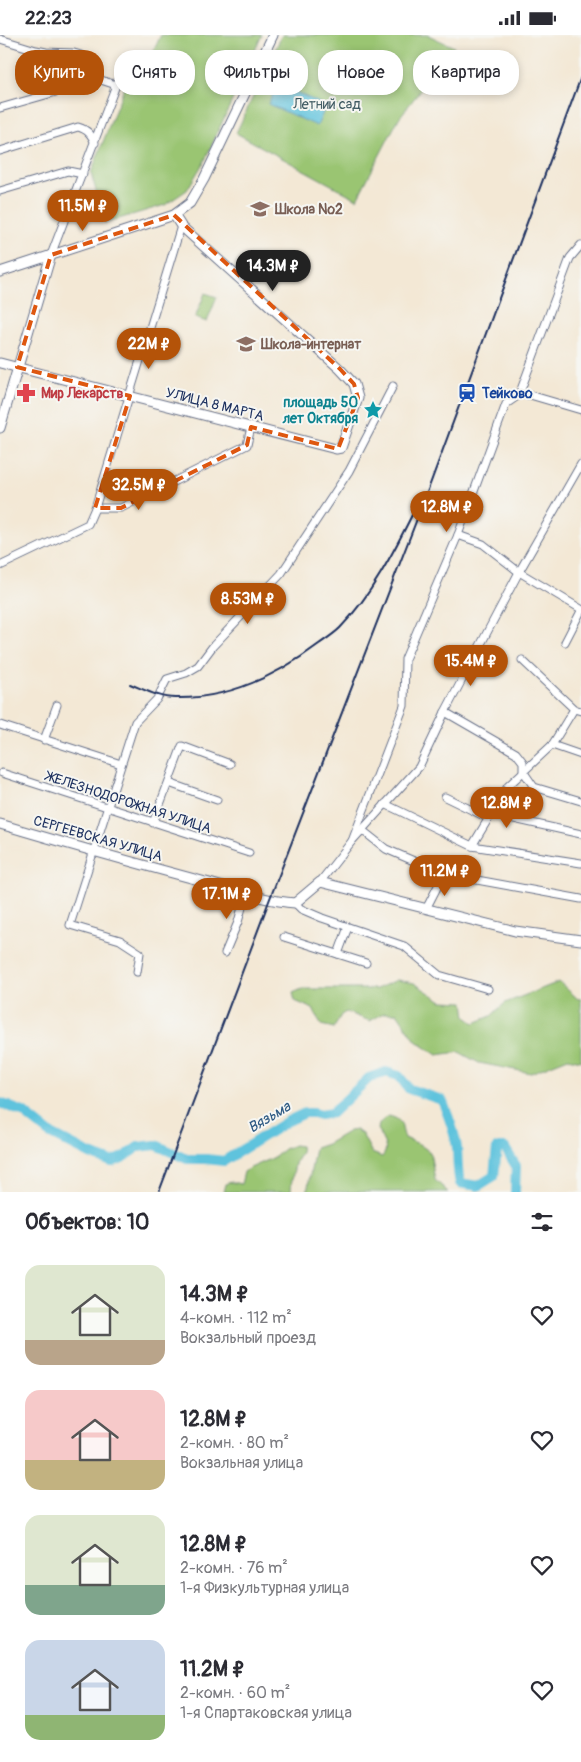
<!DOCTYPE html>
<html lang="ru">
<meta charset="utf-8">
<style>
:root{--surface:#fff;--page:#f7f7f7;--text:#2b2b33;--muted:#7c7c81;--accent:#b45309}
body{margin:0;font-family:Pangolin,sans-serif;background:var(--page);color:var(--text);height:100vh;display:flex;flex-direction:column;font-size:19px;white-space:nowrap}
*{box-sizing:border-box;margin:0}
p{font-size:16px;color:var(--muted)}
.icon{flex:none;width:28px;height:28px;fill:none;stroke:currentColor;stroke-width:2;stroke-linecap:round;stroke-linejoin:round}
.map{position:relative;height:1157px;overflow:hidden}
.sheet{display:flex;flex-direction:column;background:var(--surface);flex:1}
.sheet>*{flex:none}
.banner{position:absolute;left:15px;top:15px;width:551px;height:45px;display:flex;gap:10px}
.price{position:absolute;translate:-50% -42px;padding:0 11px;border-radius:18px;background:var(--accent);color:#fff;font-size:16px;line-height:32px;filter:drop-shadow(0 1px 2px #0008)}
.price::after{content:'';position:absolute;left:50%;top:30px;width:15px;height:11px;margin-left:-8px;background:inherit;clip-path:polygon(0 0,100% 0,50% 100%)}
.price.selected{background:#222;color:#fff}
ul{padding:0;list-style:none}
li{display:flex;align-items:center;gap:15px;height:125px;padding:0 25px}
li span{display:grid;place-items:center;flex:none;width:140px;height:100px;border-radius:15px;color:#555}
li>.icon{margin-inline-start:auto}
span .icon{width:60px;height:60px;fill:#fffc;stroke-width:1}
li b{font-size:21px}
h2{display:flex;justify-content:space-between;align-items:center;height:60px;padding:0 25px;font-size:21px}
.chip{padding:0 18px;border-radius:20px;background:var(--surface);box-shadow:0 2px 8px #0003;font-size:18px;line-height:45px}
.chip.selected{background:var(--accent);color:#fff}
.status{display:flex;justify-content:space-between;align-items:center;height:35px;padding:0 25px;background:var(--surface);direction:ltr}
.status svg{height:14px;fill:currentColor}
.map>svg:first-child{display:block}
.green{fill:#9ac572;stroke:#5a7a68}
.water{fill:#5fc3dd;stroke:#3d799e}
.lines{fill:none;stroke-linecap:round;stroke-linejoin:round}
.river{stroke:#5fc3dd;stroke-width:10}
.street-casing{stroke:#677088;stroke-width:9}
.secondary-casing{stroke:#677088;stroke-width:11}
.street{stroke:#fff;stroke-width:7}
.secondary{stroke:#fff;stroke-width:9}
.rail{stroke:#1b2f5e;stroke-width:2}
.marked{fill:none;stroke:#de5710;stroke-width:4;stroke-dasharray:10 6;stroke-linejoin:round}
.labels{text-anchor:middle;stroke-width:4;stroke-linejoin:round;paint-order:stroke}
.park-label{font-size:14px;fill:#415c64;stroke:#f6f6f2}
.education-label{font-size:14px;font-weight:bold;fill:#785e54;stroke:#f6f6f2;text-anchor:start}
.health-label{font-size:14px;font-weight:bold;fill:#be3a42;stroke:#f6f6f2;text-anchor:start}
.transit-label{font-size:14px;font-weight:bold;fill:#164399;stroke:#f6f6f2;text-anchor:start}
.culture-label{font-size:14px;font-weight:bold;fill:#0d838f;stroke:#f6f6f2;text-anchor:end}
.street-label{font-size:14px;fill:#1b2f5e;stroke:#f6f6f2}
.water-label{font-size:15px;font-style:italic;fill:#2f5b84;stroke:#f6f6f2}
</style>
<div class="status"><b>22:23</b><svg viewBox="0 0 49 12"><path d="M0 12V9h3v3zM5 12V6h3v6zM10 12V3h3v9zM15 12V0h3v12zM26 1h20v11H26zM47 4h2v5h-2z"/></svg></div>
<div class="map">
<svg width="581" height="1157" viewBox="0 0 581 1157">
<rect width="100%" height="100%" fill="#f6f6f2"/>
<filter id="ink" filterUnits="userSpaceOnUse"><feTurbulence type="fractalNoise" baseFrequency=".02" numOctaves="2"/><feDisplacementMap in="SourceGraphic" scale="10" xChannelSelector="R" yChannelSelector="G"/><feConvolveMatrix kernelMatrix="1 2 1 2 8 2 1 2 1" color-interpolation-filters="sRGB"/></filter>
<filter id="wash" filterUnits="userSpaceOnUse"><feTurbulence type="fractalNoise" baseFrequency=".0096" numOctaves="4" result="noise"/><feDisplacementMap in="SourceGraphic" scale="20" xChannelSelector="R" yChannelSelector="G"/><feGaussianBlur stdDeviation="1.12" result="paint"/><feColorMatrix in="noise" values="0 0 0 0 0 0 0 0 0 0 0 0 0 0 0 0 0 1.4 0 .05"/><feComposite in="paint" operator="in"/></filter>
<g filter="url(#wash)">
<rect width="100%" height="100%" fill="#f3e8d5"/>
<!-- green -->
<g class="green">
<path d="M161,0h101l-57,125 -18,30 -22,15 -60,18 -14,-50 41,-106 12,4z"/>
<path d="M282,0h146l26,12 -55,71 -42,81 -121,-66z"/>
<path d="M205,258l12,4 -10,25 -12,-4z"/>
<path d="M397,945l17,3 28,18 22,1 2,15 8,6 17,-7 14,-13 54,-21 19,17 3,-1v63l-13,-3 -37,15 -52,-10 -20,-11 -22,3 -21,-14 -19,-28h-13l-14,8 -24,-9 -5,3 -7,13 -13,-3 -8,-16 -18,-8 -2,-8 9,-4h74z"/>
<path d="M389,1081c16,4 11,11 16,22l14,6 11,8 5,28 13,12h-141l8,-44 12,-4 22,-13 7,-1 6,4 10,19 10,4c14,-15 -20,-27 7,-41z"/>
<path d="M294,1110l7,1c2,8 -4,11 -6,18 -2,10 -4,18 -4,28h-68l2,-8 6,-2 10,2 3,-12 4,-3 27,-12 9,-8z"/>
</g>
<!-- water -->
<path class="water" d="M278,49l48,22 -9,20 -49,-22z"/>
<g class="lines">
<!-- river -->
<path class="river" d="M0,1068l23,9 26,21 41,21 22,8 10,-4 16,-11 18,-2 31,14h19l18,2 62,-39 19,-9h8l7,2 12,-2 37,-35 17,-6 13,4 10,13 33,11c6,15 13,32 15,48 1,14 0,22 3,35l18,3 16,-10 3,-28h8l11,18 -1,26"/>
</g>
</g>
<g filter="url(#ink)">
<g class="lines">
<!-- street casing -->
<g class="street-casing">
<g id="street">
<path d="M0,4l36,11 10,2 28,1 7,2 7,4 4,10 9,11"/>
<path d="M0,73l91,-26 10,-2 15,5"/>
<path d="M0,116l78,-24c10,3 13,7 17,16"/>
<path d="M0,156l68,-20 15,3"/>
<path d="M51,220l65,-170 9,-18"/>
<path d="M519,360h11l51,15"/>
<path d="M95,473l86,-282"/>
<path d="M458,500l25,9 36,28 62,37"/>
<path d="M0,531l88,-42 7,-16h26l126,-63 4,-18"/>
<path d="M565,607l16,-31"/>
<path d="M522,625l52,49 7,2"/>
<path d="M445,677l71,41 7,9v9l11,16 47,14"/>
<path d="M0,690l121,39"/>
<path d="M44,705l13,-35"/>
<path d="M552,710l29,10"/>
<path d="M2,738l247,80"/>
<path d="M169,748l48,17"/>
<path d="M445,762l39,19 7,-2 90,20"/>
<path d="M385,769l87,42 109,17"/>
<path d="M153,788l29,-77 48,18"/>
<path d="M362,795l24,19 58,25 137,25"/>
<path d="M352,806l52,-135 1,-47 53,-124 48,-131 13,-9 51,-137 11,-13"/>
<path d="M472,811l36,-60 44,-41 22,-36"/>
<path d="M320,847l32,-41 67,-74 26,-55 74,-140 62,-108"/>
<path d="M295,868l6,6 21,9 82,28 35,29 49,14"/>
<path d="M426,874l18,-35"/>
<path d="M284,902l82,26"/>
<path d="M225,918l13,-31 8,-29"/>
<path d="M338,919l10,-27"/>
<path d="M137,937l3,-19 -20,-13 -50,-15 65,-203 22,-23 10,-20 19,-6 12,-7 15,-20 68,-72 68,-103 44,-85"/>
</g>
</g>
<!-- secondary casing -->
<g class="secondary-casing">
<g id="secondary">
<path d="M0,237l174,-57 16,-12 14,-24 69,-144"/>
<path d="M0,328l336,86 5,-1 17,-50 -4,-14 -14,-15 -159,-143 -7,-11"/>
<path d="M0,393l51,-173"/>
<path d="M0,789c67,20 135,39 202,57 31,8 62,20 93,22l25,-21 195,49 66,9"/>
</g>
</g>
<!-- street -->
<use href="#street" class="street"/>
<!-- secondary -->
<use href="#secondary" class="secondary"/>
<!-- rail -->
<g class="rail">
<path d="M130,649c15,6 30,14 46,14 53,1 102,-23 143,-54 7,-5 15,-10 21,-16 31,-32 53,-75 73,-115"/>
<path d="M159,1157l110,-291 153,-395 159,-429"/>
</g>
</g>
</g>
<!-- marked area -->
<path class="marked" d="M174,180l166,154 14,15 4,14 -20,51 -87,-22 -4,18 -126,63h-26l35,-112 -113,-29 34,-112z"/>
<!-- icons -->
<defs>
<g id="school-bare" transform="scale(1.5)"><path d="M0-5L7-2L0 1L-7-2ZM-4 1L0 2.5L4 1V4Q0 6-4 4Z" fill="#8d6e63" stroke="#f6f6f2" stroke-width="2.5" paint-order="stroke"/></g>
<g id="pharmacy-bare" transform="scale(1.5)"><path d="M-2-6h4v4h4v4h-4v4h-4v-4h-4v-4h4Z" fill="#e0444e" stroke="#f6f6f2" stroke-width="2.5" paint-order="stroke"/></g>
<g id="station-bare" transform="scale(1.5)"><path d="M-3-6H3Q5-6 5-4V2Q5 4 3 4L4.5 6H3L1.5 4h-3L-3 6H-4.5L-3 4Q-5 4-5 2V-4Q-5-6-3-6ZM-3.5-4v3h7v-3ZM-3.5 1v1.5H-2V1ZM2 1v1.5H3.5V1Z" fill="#1a4fb4" stroke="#f6f6f2" stroke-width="2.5" paint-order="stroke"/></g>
<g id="sight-bare" transform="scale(1.5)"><path d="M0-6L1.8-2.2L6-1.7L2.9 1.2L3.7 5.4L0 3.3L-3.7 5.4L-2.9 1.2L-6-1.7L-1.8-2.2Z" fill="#0f9aa8" stroke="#f6f6f2" stroke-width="2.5" paint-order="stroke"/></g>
</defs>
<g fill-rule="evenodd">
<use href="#school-bare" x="260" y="174"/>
<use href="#school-bare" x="246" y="309"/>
<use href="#pharmacy-bare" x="26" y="358"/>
<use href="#station-bare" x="467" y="358"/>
<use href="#sight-bare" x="373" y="375"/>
</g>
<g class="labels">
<!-- park labels -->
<g class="park-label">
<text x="327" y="74">Летний сад</text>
</g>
<!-- education labels -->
<g class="education-label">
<text x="275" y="179">Школа №2</text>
<text x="261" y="314">Школа-интернат</text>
</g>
<!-- health labels -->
<g class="health-label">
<text x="41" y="363">Мир Лекарств</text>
</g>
<!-- transit labels -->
<g class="transit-label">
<text x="482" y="363">Тейково</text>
</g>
<!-- culture labels -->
<g class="culture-label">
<text x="358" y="372">площадь 50<tspan x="358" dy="16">лет Октября</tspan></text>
</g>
<!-- street labels -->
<g class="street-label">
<text transform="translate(215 369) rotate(14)" y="5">УЛИЦА 8 МАРТА</text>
<text transform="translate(129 767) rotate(18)" y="5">ЖЕЛЕЗНОДОРОЖНАЯ УЛИЦА</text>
<text transform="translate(98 803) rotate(16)" y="5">СЕРГЕЕВСКАЯ УЛИЦА</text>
</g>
<!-- water labels -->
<g class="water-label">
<text transform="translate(269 1082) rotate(-31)" y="5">Вязьма</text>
</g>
</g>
</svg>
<b class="price" style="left:83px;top:197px">11.5M ₽</b>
<b class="price selected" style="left:273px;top:257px">14.3M ₽</b>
<b class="price" style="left:149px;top:335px">22M ₽</b>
<b class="price" style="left:139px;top:476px">32.5M ₽</b>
<b class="price" style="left:447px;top:498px">12.8M ₽</b>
<b class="price" style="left:248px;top:590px">8.53M ₽</b>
<b class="price" style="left:471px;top:652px">15.4M ₽</b>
<b class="price" style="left:507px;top:794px">12.8M ₽</b>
<b class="price" style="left:445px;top:862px">11.2M ₽</b>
<b class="price" style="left:227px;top:885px">17.1M ₽</b>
<div class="banner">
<a class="chip selected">Купить</a>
<a class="chip">Снять</a>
<a class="chip">Фильтры</a>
<a class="chip">Новое</a>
<a class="chip">Квартира</a>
</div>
</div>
<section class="sheet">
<h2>Объектов: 10<svg class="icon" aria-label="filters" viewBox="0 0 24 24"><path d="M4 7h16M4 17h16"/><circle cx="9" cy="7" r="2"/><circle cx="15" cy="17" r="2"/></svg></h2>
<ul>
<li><span style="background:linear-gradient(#dfe7d0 75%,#b9a48a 0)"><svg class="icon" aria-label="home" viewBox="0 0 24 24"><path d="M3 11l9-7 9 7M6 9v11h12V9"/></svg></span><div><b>14.3M ₽</b><p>4-комн. · 112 m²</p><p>Вокзальный проезд</p></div><svg class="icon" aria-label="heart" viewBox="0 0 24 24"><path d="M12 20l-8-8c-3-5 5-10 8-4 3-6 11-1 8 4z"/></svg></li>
<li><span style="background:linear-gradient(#f6c9c9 70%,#c2b280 0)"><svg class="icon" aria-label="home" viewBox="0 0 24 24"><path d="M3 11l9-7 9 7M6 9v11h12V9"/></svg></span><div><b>12.8M ₽</b><p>2-комн. · 80 m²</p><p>Вокзальная улица</p></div><svg class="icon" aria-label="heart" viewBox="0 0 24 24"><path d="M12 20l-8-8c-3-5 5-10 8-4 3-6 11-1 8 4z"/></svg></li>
<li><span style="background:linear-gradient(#dfe7d0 70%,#7fa58c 0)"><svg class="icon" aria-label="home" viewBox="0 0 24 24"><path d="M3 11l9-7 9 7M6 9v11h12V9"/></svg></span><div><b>12.8M ₽</b><p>2-комн. · 76 m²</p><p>1-я Физкультурная улица</p></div><svg class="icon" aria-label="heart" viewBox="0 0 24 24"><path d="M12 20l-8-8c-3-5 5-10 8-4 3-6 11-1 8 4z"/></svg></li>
<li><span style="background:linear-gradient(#c9d6e8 75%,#8fb573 0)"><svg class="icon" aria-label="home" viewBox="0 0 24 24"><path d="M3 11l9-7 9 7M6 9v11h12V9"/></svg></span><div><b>11.2M ₽</b><p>2-комн. · 60 m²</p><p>1-я Спартаковская улица</p></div><svg class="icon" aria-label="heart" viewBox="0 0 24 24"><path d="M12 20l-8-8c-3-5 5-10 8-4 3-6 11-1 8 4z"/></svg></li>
</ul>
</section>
